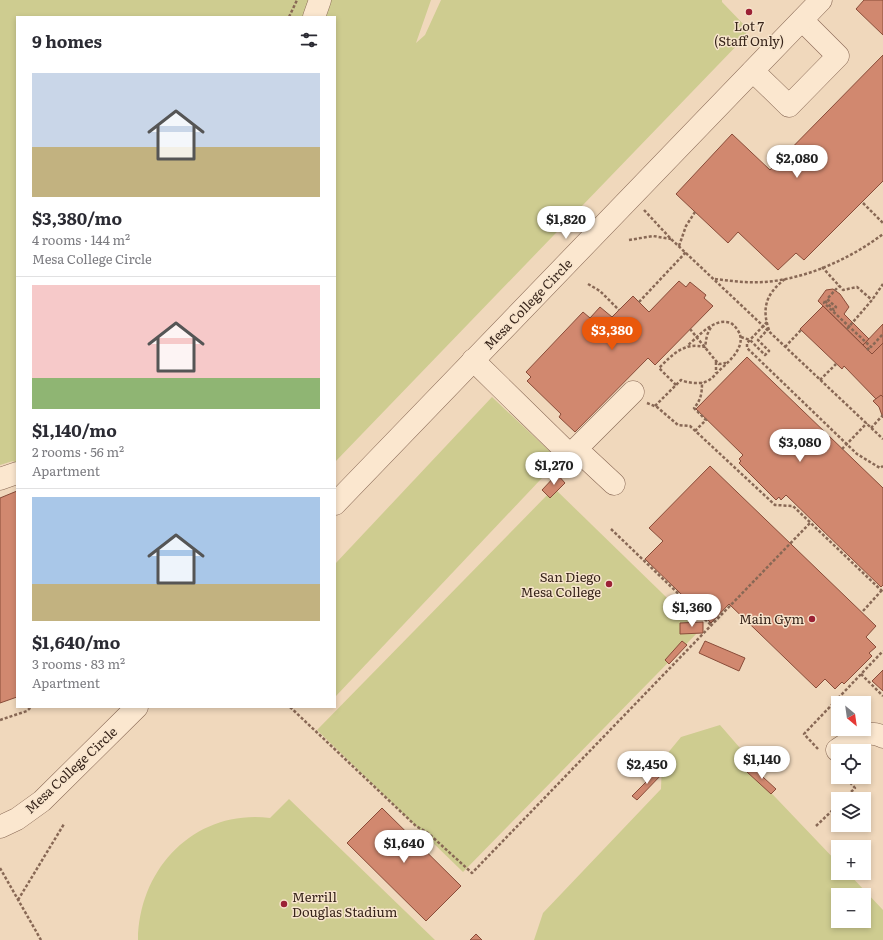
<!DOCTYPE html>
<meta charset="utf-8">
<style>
:root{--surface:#fff;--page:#f7f7f7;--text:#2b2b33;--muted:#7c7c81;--line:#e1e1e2;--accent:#ea580c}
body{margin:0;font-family:Literata,serif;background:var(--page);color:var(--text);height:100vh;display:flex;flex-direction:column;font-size:15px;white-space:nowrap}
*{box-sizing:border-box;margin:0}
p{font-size:13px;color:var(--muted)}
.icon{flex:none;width:22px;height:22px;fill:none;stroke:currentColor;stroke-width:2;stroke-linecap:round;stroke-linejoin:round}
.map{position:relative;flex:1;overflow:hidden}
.panel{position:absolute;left:16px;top:16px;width:320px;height:692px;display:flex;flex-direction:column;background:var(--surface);border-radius:0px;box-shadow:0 2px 6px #0003}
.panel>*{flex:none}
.needle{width:26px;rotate:151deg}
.buttons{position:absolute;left:831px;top:696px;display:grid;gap:8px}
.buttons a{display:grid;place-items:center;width:40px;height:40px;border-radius:0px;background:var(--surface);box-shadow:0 2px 6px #0003;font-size:20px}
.price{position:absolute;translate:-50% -34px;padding:0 9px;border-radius:14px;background:#fff;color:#222;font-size:13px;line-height:26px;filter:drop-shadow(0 1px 2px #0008)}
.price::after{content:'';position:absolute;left:50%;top:24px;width:12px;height:9px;margin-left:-6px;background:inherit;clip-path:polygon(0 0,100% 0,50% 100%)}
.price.on{background:var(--accent);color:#fff}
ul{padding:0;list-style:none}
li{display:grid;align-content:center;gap:8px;height:212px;padding:0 16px}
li+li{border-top:1px solid var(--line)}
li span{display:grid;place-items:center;height:124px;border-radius:0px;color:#555}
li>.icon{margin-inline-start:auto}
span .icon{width:72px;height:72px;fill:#fffc;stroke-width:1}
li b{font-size:17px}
h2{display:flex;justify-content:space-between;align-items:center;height:48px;padding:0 16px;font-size:17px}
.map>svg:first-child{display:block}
.green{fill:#cecc90;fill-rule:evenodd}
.building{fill:#d1886f;stroke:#894c39}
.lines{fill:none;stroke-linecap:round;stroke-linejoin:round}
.minor-casing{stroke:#886855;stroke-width:23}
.path{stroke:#886855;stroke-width:2.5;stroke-dasharray:3 2;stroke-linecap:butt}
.minor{stroke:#fbe7cf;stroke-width:22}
.path-bridge{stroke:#886855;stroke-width:2.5;stroke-dasharray:3 2;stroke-linecap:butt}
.poi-dot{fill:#9b2135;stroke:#f7e4cc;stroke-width:1.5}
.labels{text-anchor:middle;stroke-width:3;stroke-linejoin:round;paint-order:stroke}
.poi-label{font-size:13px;fill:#37241a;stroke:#f7e4cc;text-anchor:end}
.street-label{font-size:13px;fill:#37241a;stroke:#f7e4cc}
</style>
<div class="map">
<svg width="883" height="940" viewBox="0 0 883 940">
<rect width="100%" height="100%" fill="#f0d8bc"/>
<!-- green -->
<g class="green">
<path d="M0,0h431l-15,43 9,-8 16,-35h281v2l26,27 -4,9 -409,424v-445h-318v448l-4,-4 -13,4z"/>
<path d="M492,397l67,63 -223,236 -1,-132z"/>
<path d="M554,488l146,142 -237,242 -146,-142z"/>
<path d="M720,725l20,23 16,29 82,86v10h10l35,37v30h-349l9,-27 118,-124 1,-29 19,-23zM838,895h26v26h-26z"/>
<path d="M289,799l146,141h-297c1,-73 58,-131 132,-122z"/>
</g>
<!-- building -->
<g class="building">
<path d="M864,0h19v35l-27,-26z"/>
<path d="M883,55v126l-79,79 -8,-7 -18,17 -40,-38 -10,11 -52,-49 56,-60 38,36z"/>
<path d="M679,281l7,6 4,-5 16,13 -2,3 9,8 -58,59 -7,-7 -73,74 -16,-15 2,-3 -34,-33 4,-4 -5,-5 57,-60 7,6 10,-11 12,10 21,-21 16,16z"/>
<path d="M833,289l7,5 9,13 -5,7 25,25 -6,6 -45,-44 8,-11z"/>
<path d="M823,306l49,48 11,-11v54l-2,-2 -4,5 -33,-34 -2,3 -42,-40z"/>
<path d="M883,324v19l-11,11 -9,-9z"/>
<path d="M747,357l136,131v97l-2,2 -95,-92 -5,5 -2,-3 -3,3 -37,-37 2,-2 -2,-2 4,-4 -47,-46z"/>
<path d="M881,395l2,2v21l-4,-11 -6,-6z"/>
<path d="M710,466l166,160 -10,11 10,10 -7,6 3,3 -28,28 -2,-2 -7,7 -10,-10 -9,9 -87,-84 -18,19 -66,-64 18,-18 -14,-13z"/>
<path d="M557,474l8,9 -15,15 -8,-8z"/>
<path d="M17,491v206l-17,6v-205z"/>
<path d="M703,622v11l-23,1v-11z"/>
<path d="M682,641l5,4 -18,19 -4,-4z"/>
<path d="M705,641l40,17 -6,13 -40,-18z"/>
<path d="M883,670v21l-11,-10z"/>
<path d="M752,767l24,22 -5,5 -24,-22z"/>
<path d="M659,769l4,4 -26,27 -5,-4z"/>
<path d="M382,808l79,78 -35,35 -79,-78z"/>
<path d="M476,934l6,6h-12z"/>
</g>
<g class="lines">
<!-- minor casing -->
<g class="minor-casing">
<g id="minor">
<path d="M314,17l6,-17"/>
<path d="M753,71l36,35 49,-50 -36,-36"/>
<path d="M473,360l97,95 15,2 29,27"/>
<path d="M570,455l63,-63"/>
<path d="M0,479l17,-6"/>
<path d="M335,504l486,-504"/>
<path d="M837,750c12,-8 30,-23 46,-13"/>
<path d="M0,827l17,-8 25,-18 95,-94"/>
</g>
</g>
<!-- path -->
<g class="path">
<path d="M289,17l8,-17"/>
<path d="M863,203l20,20"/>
<path d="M644,210l27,29 212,200"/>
<path d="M629,240l24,-4 18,3"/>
<path d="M679,246l7,-20 9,-14"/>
<path d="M822,267l21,23 14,-3 15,13"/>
<path d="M715,279c16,2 32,4 49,3 42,-3 86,-23 119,-48"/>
<path d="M588,284l12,7 19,19"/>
<path d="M825,301l9,9 2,-3 -9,-8 12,-13"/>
<path d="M639,302l47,-50"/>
<path d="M767,322l-20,21v5l110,106 23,14 3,-2"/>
<path d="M690,329l26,32 3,3 7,-1"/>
<path d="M847,329l25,-29 11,-16"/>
<path d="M769,330c-8,-23 -2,-37 16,-51"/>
<path d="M741,337l9,3 15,15 4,-4 -11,-11 11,-12"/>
<path d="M785,347l16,-17"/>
<path d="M716,362v11"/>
<path d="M820,380l16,-16"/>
<path d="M676,385l-17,-17c14,-14 25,-26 46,-21l2,-12 4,-8"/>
<path d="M647,403l10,4 21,18 12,1 85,79 18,1 90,86"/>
<path d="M655,406l26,-26c7,3 17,4 24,2 7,-2 12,-10 17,-14 14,-13 29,-29 9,-45 -17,-6 -32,13 -44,23"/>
<path d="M871,428l12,-13"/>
<path d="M695,431l11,-11 -12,-12c7,-8 8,-15 8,-26"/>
<path d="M842,449l25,-26"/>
<path d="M611,529l100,96"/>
<path d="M863,611l20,-22"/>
<path d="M861,674l22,22"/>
<path d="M290,707l126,119 12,7 44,40 338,-350"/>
<path d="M0,720l27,-9 4,-4"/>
<path d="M818,749l-14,-15 79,-83"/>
<path d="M844,799l11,-11 -10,-11"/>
<path d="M816,826l22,-21"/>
<path d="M0,868l41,72"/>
<path d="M18,900l46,-76"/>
</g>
<!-- minor -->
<use href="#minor" class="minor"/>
<!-- path-bridge -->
<g class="path-bridge">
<path d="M825,301l-1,2 47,44 12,-13"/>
<path d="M867,350l4,-4"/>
</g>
</g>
<!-- markers -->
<g class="poi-dot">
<circle cx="749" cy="12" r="4"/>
<circle cx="609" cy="584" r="4"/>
<circle cx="812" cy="619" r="4"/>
<circle cx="284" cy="904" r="4"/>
</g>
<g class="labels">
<!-- poi labels -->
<g class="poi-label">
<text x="749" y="31" text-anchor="middle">Lot 7<tspan x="749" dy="15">(Staff Only)</tspan></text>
<text x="601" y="582">San Diego<tspan x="601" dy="15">Mesa College</tspan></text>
<text x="804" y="624">Main Gym</text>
<text x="292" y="902" text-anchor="start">Merrill<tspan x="292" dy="15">Douglas Stadium</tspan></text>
</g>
<!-- street labels -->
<g class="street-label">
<text transform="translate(528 304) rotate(-46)" y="5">Mesa College Circle</text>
<text transform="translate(71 770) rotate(-43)" y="5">Mesa College Circle</text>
</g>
</g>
</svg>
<div class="buttons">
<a><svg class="needle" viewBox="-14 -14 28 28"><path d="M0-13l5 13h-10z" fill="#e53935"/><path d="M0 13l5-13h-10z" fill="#7c7c81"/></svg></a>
<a><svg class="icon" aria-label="locate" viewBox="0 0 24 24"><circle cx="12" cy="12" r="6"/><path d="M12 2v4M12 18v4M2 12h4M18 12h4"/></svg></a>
<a><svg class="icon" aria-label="layers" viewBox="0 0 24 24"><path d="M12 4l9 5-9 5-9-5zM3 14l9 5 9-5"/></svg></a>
<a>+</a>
<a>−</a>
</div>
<b class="price" style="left:797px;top:179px">$2,080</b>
<b class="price" style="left:566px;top:240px">$1,820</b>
<b class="price on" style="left:612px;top:351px">$3,380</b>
<b class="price" style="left:800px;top:463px">$3,080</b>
<b class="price" style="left:554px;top:486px">$1,270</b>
<b class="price" style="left:692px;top:628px">$1,360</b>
<b class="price" style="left:762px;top:780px">$1,140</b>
<b class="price" style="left:647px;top:785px">$2,450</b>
<b class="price" style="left:404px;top:864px">$1,640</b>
<section class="panel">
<h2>9 homes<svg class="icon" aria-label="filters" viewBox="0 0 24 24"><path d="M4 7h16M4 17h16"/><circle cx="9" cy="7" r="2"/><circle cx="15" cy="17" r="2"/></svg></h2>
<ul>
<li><span style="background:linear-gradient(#c9d6e8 60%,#c2b280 0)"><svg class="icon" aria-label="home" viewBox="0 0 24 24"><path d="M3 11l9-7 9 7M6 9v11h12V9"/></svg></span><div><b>$3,380/mo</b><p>4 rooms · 144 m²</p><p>Mesa College Circle</p></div></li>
<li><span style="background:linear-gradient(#f6c9c9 75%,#8fb573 0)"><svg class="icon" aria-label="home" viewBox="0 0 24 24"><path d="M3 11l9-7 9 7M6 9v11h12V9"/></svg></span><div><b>$1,140/mo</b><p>2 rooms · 56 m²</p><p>Apartment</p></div></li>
<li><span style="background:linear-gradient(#a9c7e8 70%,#c2b280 0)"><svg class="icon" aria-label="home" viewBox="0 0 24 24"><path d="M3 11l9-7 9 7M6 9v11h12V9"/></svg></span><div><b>$1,640/mo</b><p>3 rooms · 83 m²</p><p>Apartment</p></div></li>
</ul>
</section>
</div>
